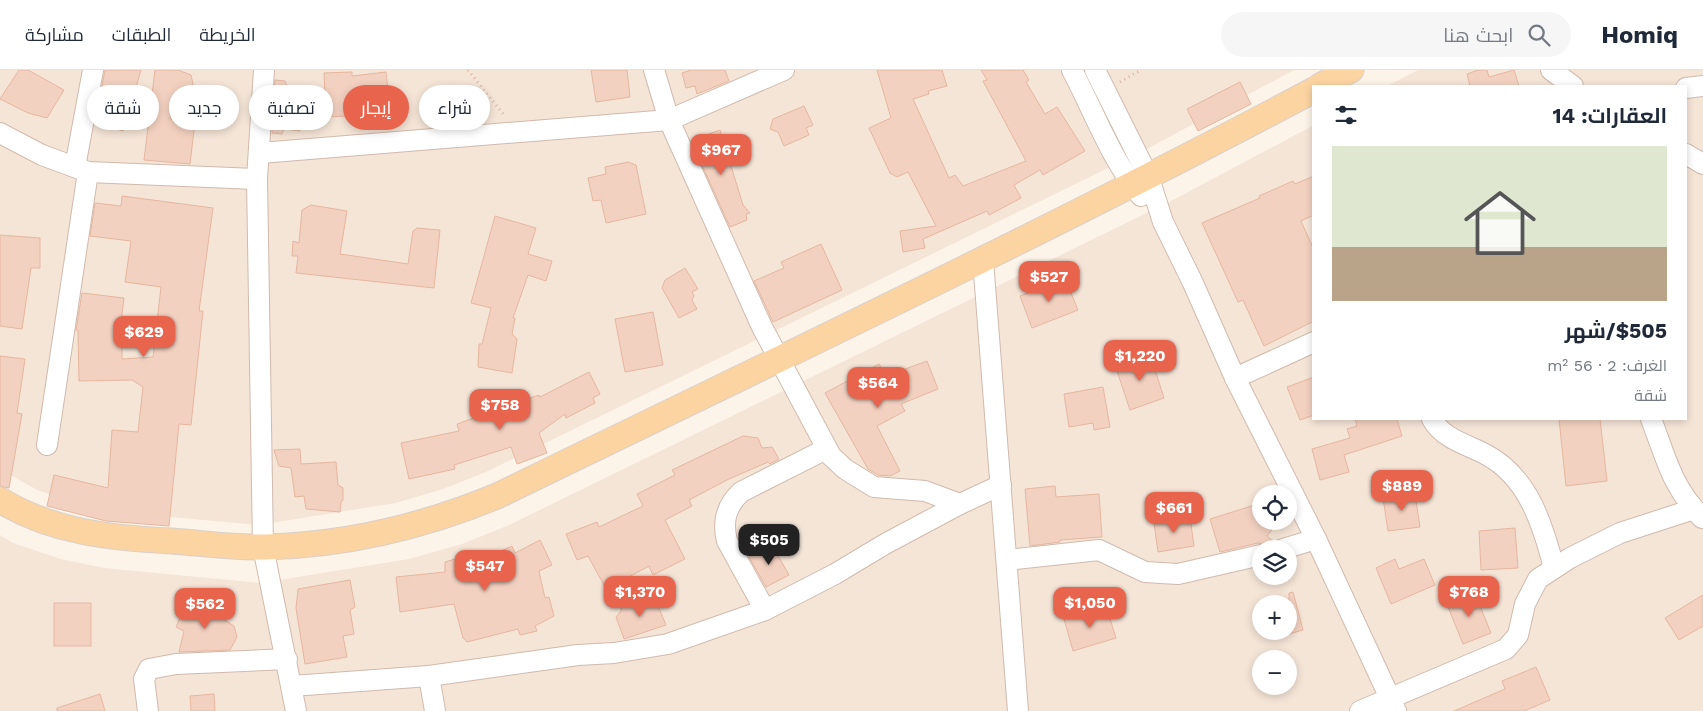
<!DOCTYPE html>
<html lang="ar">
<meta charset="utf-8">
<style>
:root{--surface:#fff;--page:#f6f6f7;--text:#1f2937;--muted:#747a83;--line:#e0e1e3;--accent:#e9644c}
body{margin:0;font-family:"Work Sans",Cairo,sans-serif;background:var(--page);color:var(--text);direction:rtl;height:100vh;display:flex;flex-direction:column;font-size:19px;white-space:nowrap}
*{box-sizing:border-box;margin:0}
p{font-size:16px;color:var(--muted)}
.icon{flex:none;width:28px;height:28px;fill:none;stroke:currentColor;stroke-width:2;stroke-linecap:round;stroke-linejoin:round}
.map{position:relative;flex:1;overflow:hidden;direction:ltr}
.details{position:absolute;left:1312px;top:15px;width:375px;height:335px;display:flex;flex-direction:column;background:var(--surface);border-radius:0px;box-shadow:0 2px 8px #0003;direction:rtl}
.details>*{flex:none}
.hud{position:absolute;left:15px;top:15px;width:475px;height:45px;direction:rtl;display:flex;gap:10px}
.buttons{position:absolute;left:1252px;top:415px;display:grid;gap:10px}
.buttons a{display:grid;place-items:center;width:45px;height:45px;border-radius:50%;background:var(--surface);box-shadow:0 2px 8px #0003;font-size:25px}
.price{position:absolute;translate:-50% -42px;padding:0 11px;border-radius:10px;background:var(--accent);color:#fff;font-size:16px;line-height:32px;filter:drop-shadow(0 1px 2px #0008)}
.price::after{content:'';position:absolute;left:50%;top:30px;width:15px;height:11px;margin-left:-8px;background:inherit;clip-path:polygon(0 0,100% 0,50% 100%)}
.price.current{background:#222;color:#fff}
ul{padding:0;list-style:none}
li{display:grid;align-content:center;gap:10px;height:265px;padding:0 20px}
li span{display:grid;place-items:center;height:155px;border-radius:0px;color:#555}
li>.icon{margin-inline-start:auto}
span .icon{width:90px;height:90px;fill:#fffc;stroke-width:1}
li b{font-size:21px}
h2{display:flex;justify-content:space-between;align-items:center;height:60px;padding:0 20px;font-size:21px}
.chip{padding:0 18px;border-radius:22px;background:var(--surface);box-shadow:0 2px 8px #0003;font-size:18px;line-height:45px}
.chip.current{background:var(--accent);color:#fff}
header{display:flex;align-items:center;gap:30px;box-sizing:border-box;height:70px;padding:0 25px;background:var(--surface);border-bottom:1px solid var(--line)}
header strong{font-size:24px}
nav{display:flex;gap:28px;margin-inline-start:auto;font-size:18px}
.search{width:350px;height:45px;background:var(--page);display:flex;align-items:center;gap:12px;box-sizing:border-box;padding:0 18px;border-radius:28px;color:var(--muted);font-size:19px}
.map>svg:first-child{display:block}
.residential{fill:#f5e5d7;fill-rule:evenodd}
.building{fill:#f3d1c0;stroke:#e6b69f}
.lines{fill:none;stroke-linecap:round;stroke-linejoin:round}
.minor-casing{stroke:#d0baad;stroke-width:22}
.major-casing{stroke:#d9d0cd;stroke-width:27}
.path{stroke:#d9b3a2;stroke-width:3;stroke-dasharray:1 4;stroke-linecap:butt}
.minor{stroke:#fff;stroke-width:20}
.major{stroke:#fcd4a1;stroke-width:25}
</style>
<header>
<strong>Homiq</strong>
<div class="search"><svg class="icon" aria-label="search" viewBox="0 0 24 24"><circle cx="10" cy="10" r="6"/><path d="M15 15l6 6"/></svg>ابحث هنا</div>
<nav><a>الخريطة</a><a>الطبقات</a><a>مشاركة</a></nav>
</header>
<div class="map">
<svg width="1703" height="641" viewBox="0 0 1703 641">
<rect width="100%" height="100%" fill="#fdf4e9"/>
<!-- residential -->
<g class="residential">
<path d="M0,0h1294l-149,80 -659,322 -43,17 -47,14 -137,22 -146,-13 -36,-8 -40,-14 -37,-21z"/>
<path d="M1418,0h285v641h-1703v-176l13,8 48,16 43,9 156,15 149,-24 53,-15 47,-19 662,-324 143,-76v294h372v-333h-299zM1261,424h28v27h-28zM1261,479h28v27h-28zM1261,534h28v27h-28zM1261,589h28v27h-28z"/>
</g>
<!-- building -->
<g class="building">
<path d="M19,0h9l36,20 -17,28 -19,-5 -28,-14z"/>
<path d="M105,0h36l-18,61 -28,-8z"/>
<path d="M155,0h23l13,5 2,9 -8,12 -10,-2 -5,25 25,3 -5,42 -46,-4z"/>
<path d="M591,0h36l3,27 -34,5z"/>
<path d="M691,0h34l4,11 -32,13 -2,-8 -9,2 -4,-15z"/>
<path d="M877,0h65l5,16 -19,5 1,3 -16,5 36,79 6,-3 8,11 63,-25 -43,-80 4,-1 -6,-10h42l6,10 -3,2 19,32 12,-7 28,44 -42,24 -3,-5 -26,15 7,13 -32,17 -2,-4 -64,28 2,9 -22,4 -3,-21 36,-5 -28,-54 -11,5 -7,-4 -21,-45 22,-10z"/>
<path d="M1478,0h9l2,7 25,-7 5,16h-49l-3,-12z"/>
<path d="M352,2v4l34,-4 5,46 -26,3v-6l-39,2 -2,-44z"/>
<path d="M275,10l10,1 7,17 11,1 -3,32 -16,-2 -2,5 -10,-1z"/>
<path d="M1240,12l11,22 -53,27 -11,-22z"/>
<path d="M804,36l9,19 -7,3 3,7 -25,11 -6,-14 -8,-3 3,-10z"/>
<path d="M720,60l23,75 7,8 -4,1 1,6 -17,7 -38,-84 3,-4z"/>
<path d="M628,92l8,3 10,49 -40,9 -5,-23 -8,1 -5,-23 18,-4 -1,-7z"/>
<path d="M1314,106v39l-13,6 13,29v71l-50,25 -21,-46 -5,2 -36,-79 58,-25 -1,-2 34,-15 2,3z"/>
<path d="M122,126l91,12 -14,103h4l-12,114 -12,-1 -10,102 -63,-5 -59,-15 7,-31 54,13 4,-58 26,2 5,-45 -11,-7 -53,1 -1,-51h-2l6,-37 42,5 -5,40h3v21l31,-2 8,-70 -36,-5 6,-41 -41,-5 5,-33 26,3z"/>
<path d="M311,135l36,6 -7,43 68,10 5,-33 4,-3 23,2 -6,58 -138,-15 2,-17h-6l1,-15 6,2 3,-33z"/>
<path d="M495,146l41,12 -8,26 24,7 -6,20 -18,-6 -15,43h2l-3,16 5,5 -5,34 -34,-6 1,-23h3l9,-36 -20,-5z"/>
<path d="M0,165l40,3v30h-9l-9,61 -22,-3z"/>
<path d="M821,174l21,46 -69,32 -19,-41 30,-13 -3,-6z"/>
<path d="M685,198l13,21 -6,3 2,4 -2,4 5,9 -18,9 -17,-30 3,-8z"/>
<path d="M1065,208l13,32 -46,18 -12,-32z"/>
<path d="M653,242l10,53 -38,7 -10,-53z"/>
<path d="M1150,284l14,44 -34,12 -15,-45z"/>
<path d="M0,286l25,3 -8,54 5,1 -13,74 -9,-2z"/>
<path d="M927,291l11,28 -37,15 4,7 -28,15 23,45 -10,5 -12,-1 -10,-6 -43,-76 54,-29 7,12z"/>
<path d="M589,302l11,22 -7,4 2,5 -29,15 -1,-4 -26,19 8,20 -30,11 -6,-17 -57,18 1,4 -46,10 -8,-36 58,-12 -2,-7 82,-29 1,2z"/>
<path d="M1314,307v38l-14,5 -13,-33z"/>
<path d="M1103,317l7,40 -16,3 -1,-7 -24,4 -5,-33z"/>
<path d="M1355,349h42l5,17 -58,19 5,17 -29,8 -8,-31 38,-11 -3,-9 10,-3z"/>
<path d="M1559,349h41l7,62 -41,5z"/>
<path d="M743,366l15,2 4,10 10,-1 7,12 -9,5 -2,-2 -39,17 -40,21 3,6 -27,14 20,39 -32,16 -4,-9 -43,23 -18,-33 -11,4 -11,-26 31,-12 2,5 44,-21 -6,-12 38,-19 -3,-5z"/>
<path d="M300,379l1,15 35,-2 2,23 5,3v12l-2,2 -1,10 -34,-3 -2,-13 -9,1 -4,-29 -12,-2 -5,-16z"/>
<path d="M1055,416l1,11 43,-3 3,43 -42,3v2l-30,4 -5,-57z"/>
<path d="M1415,424l5,33 -32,4 -5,-33z"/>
<path d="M1261,433v18h18l-12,15 7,6 -7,3 -9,-2 -38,9 -10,-33z"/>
<path d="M1190,447l4,29 -36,6 -4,-29z"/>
<path d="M1515,458l3,40 -37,2 -2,-39z"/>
<path d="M540,470l12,25 -13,6 6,27 4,-1 5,19 -19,10 2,5 -17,4 -2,-6 -51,13 -4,-4 -9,-34 -54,8 -4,-35 49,-5v-10l35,-10 8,5 24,-11 3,7z"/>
<path d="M772,475l17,30 -23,12 -17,-30z"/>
<path d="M1395,489l4,10 25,-10 11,26 -44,19 -15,-36z"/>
<path d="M350,510l5,27 -5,3 4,24 -11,2 4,21 -42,7 -9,-56 2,-19z"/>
<path d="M1474,521l17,42 -28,11 -17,-42z"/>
<path d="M1293,522l10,38 -14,4v-41z"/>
<path d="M1703,525v31l-24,14 -14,-22z"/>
<path d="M650,527l4,11 4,-2 8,19 -42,14 -8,-22 5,-6v-3z"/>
<path d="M189,528l45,28 3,11 -7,13 -51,2 5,-21 -8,-4z"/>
<rect x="54" y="533" width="37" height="43"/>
<path d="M1106,536l10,32 -43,13 -9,-32z"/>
<path d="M1536,597l14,33 -26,11h-70l51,-22 -3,-8z"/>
<path d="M100,624l5,17h-48v-3z"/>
<path d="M214,624l1,17h-24l-1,-15z"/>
</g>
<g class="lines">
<!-- minor casing -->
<g class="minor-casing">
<g id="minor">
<path d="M264,0l-7,109 6,368 33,164"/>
<path d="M654,0l15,50 93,207 69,129 14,13 29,18 51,4 35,13"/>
<path d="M1072,0c22,42 39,89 69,126"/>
<path d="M1095,0l54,108 14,44 30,61 42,95 81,161 80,172"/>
<path d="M1551,0l22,16"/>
<path d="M1686,18l17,-2"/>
<path d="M0,63l42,22 46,17 169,7"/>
<path d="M260,83l409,-33 115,-50"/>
<path d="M1686,84l17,10"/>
<path d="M75,97l18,-97"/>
<path d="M983,190l35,451"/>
<path d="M1235,308l79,-36"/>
<path d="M1432,349c11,20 34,25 53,35 43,22 58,71 69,114"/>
<path d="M1651,349c16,41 20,66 51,99"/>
<path d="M47,375l41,-273"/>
<path d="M1283,479l33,-10"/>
<path d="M1007,490l92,-10 46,22 33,2 83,-19"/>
<path d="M765,540l-38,-69c-5,-20 -1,-35 14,-49l85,-43"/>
<path d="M429,606l6,35"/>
<path d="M292,616l137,-10 149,-21 36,-2 54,-9 97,-34 70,-36 50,-30 75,-40 41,-19"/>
<path d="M148,641l-4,-32 5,-10 27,-5 111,-5"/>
<path d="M1360,641l146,-62 12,-14 7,-31 13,-25 32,-21 50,-25 74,-24"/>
</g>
</g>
<!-- major casing -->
<g class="major-casing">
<g id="major">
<path d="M1320,16l31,-16"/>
<path d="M0,430c52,32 111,38 171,41 31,2 63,7 94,6 81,-2 157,-20 232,-51 273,-133 548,-263 817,-406"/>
</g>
</g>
<!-- path -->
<g class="path">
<path d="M468,0l36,45"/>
<path d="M1120,12l21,-12"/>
</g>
<!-- minor -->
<use href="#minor" class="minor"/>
<!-- major -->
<use href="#major" class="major"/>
</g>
</svg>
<div class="buttons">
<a><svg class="icon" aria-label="locate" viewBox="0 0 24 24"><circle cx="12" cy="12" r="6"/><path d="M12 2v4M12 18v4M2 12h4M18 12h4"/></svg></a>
<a><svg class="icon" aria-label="layers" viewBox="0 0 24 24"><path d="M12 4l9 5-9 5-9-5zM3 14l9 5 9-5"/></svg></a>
<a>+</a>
<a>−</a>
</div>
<b class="price" style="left:721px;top:106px">$967</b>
<b class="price" style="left:1049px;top:233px">$527</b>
<b class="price" style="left:144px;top:288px">$629</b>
<b class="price" style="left:1140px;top:312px">$1,220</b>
<b class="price" style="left:878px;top:339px">$564</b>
<b class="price" style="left:500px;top:361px">$758</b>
<b class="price" style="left:1402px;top:442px">$889</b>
<b class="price" style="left:1174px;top:464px">$661</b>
<b class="price current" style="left:769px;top:496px">$505</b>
<b class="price" style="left:485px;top:522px">$547</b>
<b class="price" style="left:640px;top:548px">$1,370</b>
<b class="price" style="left:1469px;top:548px">$768</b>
<b class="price" style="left:1090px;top:559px">$1,050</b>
<b class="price" style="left:205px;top:560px">$562</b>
<div class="hud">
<a class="chip">شراء</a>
<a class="chip current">إيجار</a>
<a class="chip">تصفية</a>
<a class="chip">جديد</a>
<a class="chip">شقة</a>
</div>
<section class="details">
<h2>العقارات: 14<svg class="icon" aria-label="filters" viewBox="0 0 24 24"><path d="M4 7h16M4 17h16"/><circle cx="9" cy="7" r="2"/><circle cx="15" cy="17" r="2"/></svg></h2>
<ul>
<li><span style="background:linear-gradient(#dfe7d0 65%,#b9a48a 0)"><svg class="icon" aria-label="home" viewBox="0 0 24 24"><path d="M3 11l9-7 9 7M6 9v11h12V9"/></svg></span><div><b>$505/شهر</b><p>الغرف: 2 · 56 m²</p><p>شقة</p></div></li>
</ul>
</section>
</div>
